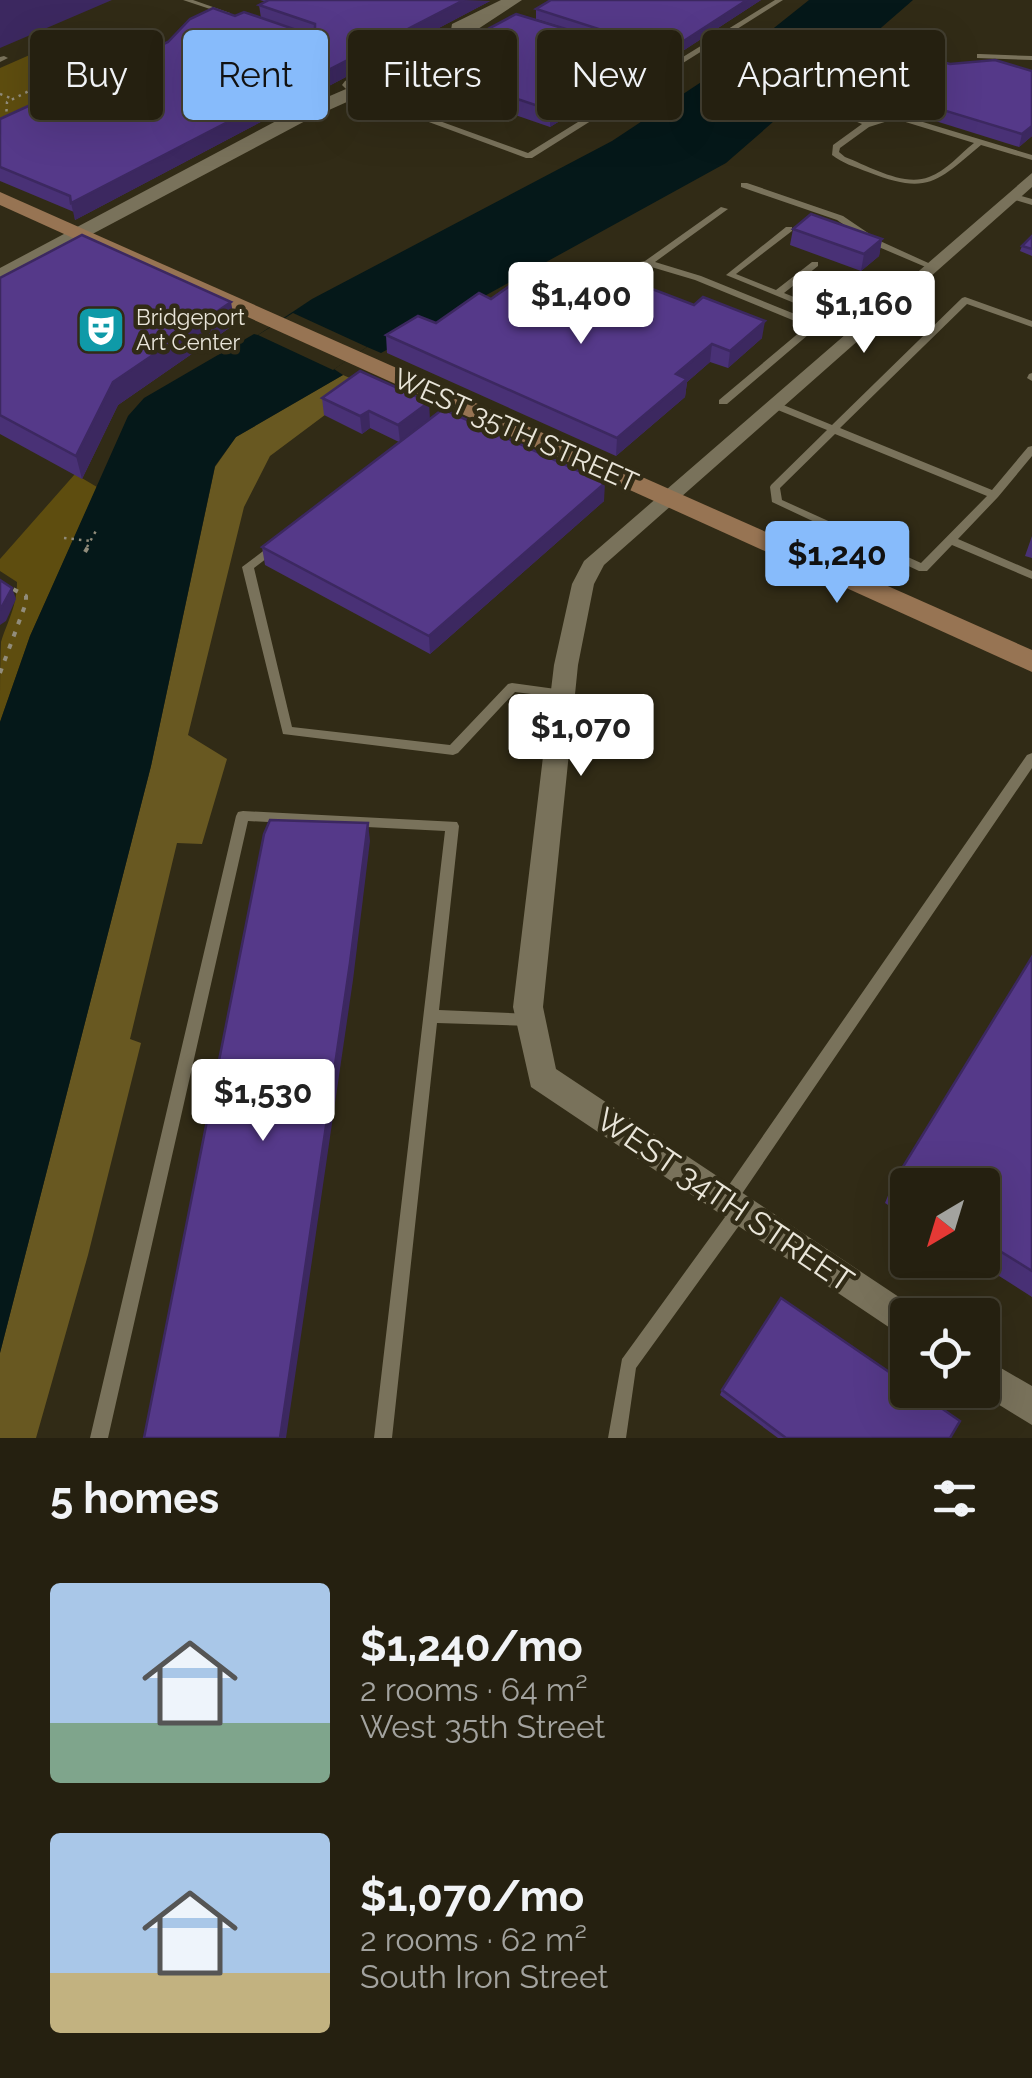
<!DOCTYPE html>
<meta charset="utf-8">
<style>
:root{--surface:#252010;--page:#2d2819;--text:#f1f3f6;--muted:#a3a39f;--line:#423e30;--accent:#87bbfb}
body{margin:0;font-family:Raleway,sans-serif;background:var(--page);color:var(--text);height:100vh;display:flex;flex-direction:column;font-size:38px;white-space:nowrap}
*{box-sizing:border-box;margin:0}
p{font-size:32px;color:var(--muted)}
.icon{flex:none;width:55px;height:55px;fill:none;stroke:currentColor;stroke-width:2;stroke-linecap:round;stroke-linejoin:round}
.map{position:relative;height:1438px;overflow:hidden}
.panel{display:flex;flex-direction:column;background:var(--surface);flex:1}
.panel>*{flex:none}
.hud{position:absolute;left:30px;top:30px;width:972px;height:90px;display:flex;gap:20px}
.needle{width:65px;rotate:218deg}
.tools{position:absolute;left:890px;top:1168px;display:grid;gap:20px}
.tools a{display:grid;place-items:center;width:110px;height:110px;border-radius:10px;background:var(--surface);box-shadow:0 10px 40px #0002,0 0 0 2px var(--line);font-size:50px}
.price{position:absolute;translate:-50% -85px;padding:0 22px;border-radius:10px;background:#fff;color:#222;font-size:32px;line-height:65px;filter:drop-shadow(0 2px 5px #0008)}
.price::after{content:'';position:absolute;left:50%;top:60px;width:30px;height:22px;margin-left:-15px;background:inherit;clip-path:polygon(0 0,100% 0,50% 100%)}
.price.current{background:var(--accent);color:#111}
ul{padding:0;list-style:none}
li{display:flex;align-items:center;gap:30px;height:250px;padding:0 50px}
li span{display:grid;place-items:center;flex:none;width:280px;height:200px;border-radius:10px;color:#555}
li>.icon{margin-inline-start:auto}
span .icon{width:120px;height:120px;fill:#fffc;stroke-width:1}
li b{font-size:42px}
h2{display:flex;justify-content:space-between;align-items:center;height:120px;padding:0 50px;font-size:42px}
.chip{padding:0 35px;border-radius:10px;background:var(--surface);box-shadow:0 10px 40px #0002,0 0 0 2px var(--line);font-size:35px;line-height:90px}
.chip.current{background:var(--accent);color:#111}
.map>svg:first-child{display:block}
.green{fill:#5e4d0f}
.forest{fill:#685821}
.water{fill:#051819}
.pier{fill:#312b16}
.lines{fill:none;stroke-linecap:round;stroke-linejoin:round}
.path-far1{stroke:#918c7b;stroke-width:2.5;stroke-dasharray:2.5 5;stroke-linecap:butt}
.path{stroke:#918c7b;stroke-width:4;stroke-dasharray:5 8;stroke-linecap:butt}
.service{fill:#79725b;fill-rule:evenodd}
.minor{fill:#79725b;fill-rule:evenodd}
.tertiary{fill:#79725b;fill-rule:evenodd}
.secondary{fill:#977453;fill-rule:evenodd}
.wall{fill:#493176}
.shaded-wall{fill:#3c2860}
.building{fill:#553989;stroke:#3c2860;stroke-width:2.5}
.labels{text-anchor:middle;stroke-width:9;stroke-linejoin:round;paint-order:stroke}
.far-poi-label{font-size:22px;fill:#e9e5d9;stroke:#312b16;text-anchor:start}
.street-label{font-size:28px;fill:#e9e5d9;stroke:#312b16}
.near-street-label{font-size:32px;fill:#e9e5d9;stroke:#312b16}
</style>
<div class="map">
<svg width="1032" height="1438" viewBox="0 0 1032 1438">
<rect width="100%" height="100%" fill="#312b16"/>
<!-- green -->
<g class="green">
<path d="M82,32l71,28 -153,69v-61z"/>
<path d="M75,474l22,13 -67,149 -30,86c0,-25 0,-57 1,-80 7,-22 16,-36 16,-60l-17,-11v-12z"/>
</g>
<!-- forest -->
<path class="forest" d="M343,375l22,10 -95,71 -26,51 -56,228 39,24 -25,85 -25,-1 -47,196 11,4 -53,212 -52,183h-36v-85l151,-587 64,-299 21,-30z"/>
<!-- water -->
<path class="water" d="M809,0h104l-187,163 -345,190 -14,-6 -33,22 9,6 -107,62 -21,29 -64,300 -151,587v-631l30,-86 98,-220 16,-18 110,-64 4,1 54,-36 300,-158 118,-78z"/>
<!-- pier -->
<path class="pier" d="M293,313l74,34 -34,23 -75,-35z"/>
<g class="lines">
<!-- path-far1 -->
<g class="path-far1">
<path d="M0,94l13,5"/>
<path d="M6,119l1,-17 26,-13 -1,-8 5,-5 83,-26"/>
<path d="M64,538l27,3"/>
<path d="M87,547l10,-18"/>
</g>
<!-- path -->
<g class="path">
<path d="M85,552l4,-7"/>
<path d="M0,673l26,-70v-7l-15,-8"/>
</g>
<!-- service -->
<g class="service">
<path d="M183,0h10l37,13 -5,1z"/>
<path d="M775,0h8l-251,158h-6l-146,-54 7,-2 141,51z"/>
<path d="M915,43h3v4l-52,23 -20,17 7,29 15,5 23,-6 12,1 129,39v5l-51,-15c-45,38 -54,50 -113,27 -13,-5 -26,-9 -36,-17l1,-10 29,-21 -17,-7 -6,-33 21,-18zM891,120h8l75,23c-14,11 -28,28 -45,34 -26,10 -60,-11 -84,-20l-6,-5 1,-4 29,-21z"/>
<path d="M980,54l52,2v4l-55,-2v-4z"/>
<path d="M4,56l4,2 -8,4v-5z"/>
<path d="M741,183h6l96,33 37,25 55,25 -7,2 -54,-23 -37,-25 -96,-33z"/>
<path d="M1011,193l21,6v6l-24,-7 -1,-2z"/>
<path d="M721,207l7,2 -73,53 46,14 111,45 9,-7 -95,-39 60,-48h6v4l-56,43 40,16 36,-28h6v4l-34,27 82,33 -5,3 -3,-1 -29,-11 -102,87h-8v-4l88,-74 -112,-46 -47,-14 -57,11 -35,26 -3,1 -5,-3 37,-28 60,-12z"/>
<path d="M965,297l67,24v6l-65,-23 -127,124 152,62 36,-43 4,-1v10l-34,41 -40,42 74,32v8l-80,-34 -25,26h-8l-147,-69 -2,-15 1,-2 56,-55 -59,-24v-4h8l56,23 130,-127zM835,434l152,62 -66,67 -139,-63 -2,-12z"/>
<path d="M1032,373v8l-5,-3 2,-4z"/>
<path d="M275,542l4,1 2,3 -2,3 -25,19 38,159 158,18 58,-61 4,-1 51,7 6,4 -6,4 -48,-6 -57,61 -5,2 -170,-21 -41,-167z"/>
<path d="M1032,753v15l-297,436 5,-2 6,2 2,6 -2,6 -110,152 -10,70h-18l14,-79 111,-153 -5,2 -6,-3 -2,-5 2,-5 305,-440z"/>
<path d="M243,811l214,11 2,4 -20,184 91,4 5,1 2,5 -2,5 -5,1 -93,-3 -45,415h-18l71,-607 -197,-10 -140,617h-18l146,-622 2,-4z"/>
</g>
<!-- minor -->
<g class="minor">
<path d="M606,47h10l63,22 -7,4 -66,-20z"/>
<path d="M1032,173v14l-428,378 -10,19 -16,81 -35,342 13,62 364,242 2,4h-14v25l-377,-253 -18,-80 41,-342 18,-81 12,-23z"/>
<path d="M982,1357l50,29v39l-57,-35h7z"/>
</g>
<!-- tertiary -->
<path class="tertiary" d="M501,0h21l-73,48 -73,32 -18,17 -49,22 -309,164v-15l295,-157 51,-22 -4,-4 3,-4 106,-51 1,-6z"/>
<!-- secondary -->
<path class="secondary" d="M0,192l1032,458v22l-1032,-467z"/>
</g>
<!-- wall -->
<g class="wall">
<path d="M260,0l230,1 -415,219 -1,-8 -74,-31v-62l235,-103 26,2 -2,-13 7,-3z"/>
<path d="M761,0l-86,56 -7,-2 -8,5 -15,-5 -1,15 -94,58 -130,-45 -1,-16 184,-26 -67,-21v-10z"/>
<path d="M950,64l82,72 -13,11 -151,-47 2,-12z"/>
<path d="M793,229l89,10 -3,17 -18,15 -71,-26z"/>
<path d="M1032,236v20l-12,-5 2,-5z"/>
<path d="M0,278l235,46 -117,81 -36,74 -82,-45z"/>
<path d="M491,299l97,8 174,31 -34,30 -18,-6 -23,20 -2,15 -69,59 -229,-103 -1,-18 50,-12z"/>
<path d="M322,398l107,4v17l175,82 -174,153 -165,-89 -3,-18 137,-105 -29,-14 -8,6 -38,-19z"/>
<path d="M1032,536v22l-7,-2z"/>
<path d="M1032,957v340l-58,-37h8v-75h-74v33l-23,-15 8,-20z"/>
<path d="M722,1390l228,48h-172l-58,-43z"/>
</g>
<!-- shaded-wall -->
<g class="shaded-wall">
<path d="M0,0h112l-112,48z"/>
<path d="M464,0l26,1 -415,219 -4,-17z"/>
<path d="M747,0h14l-86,56 1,-10z"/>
<path d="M669,44l-1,10 -8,5 1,-10z"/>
<path d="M645,53l-1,16 -94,58v-17z"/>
<path d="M1032,126v10l-13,11 3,-13z"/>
<path d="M882,239l-3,17 -18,15 3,-17z"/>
<path d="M231,302l4,22 -117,81 -36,74 -6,-23 37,-74z"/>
<path d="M765,321l-3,17 -34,30 2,-17z"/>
<path d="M712,344l-2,18 -23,20 -2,15 -69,59 1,-18 59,-64z"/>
<path d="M429,402l1,18 -30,22 -2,-17z"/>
<path d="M369,411l1,17 -8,6 -2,-18z"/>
<path d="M605,483l-1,18 -174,153 -1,-18z"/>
<path d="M12,588l4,11 -10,22 -6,4v-15z"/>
<path d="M368,823l2,18 -17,139 -67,458h-6z"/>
</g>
<!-- building -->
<g class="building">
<path d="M269,0h195l-393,203 -1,-7 -70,-29v-48l168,-77 22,-23 23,-11 22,8 9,-4 61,21 10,-2v-7l-56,-19z"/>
<path d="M551,0h196l-71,46 -7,-2 -8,5 -125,-40z"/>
<path d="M516,14l129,39 -95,57 -131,-44z"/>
<path d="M995,60l37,11v55l-10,8 -152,-46 32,-19 37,-8 11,3z"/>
<path d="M811,214l71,25 -18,15 -71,-25z"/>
<path d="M82,235l149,67 -118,80 -37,74 -76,-41v-137z"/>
<path d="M1032,236v13l-10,-3z"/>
<path d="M626,279l68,26 9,-8 62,24 -35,30 -18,-7 -36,30 11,5 -70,59 -231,-103 32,-19 18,7 43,-30 12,6 27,-19 70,27z"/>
<path d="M360,371l69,31 -31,23 -29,-14 -9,5 -38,-18z"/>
<path d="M443,409l162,74 -176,153 -167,-89z"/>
<path d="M0,580l12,8 -12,22z"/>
<path d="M270,820l98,3 -18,140 -70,475h-136l120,-604z"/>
<path d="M1032,957v314l-50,-31v-55h-74v7l-15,-9z"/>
<path d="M781,1298l127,87v5h7l45,31 -10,17h-164l-64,-48z"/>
</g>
<!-- icons -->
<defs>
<g id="theatre-square" transform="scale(2.5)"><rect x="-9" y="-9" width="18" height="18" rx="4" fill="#0f9aa8" stroke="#312b16"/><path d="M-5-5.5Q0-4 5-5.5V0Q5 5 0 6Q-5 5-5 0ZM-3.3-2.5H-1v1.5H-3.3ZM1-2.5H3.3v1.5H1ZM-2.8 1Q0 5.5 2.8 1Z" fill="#fff"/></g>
</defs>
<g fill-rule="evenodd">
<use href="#theatre-square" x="101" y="330"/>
</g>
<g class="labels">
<!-- far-poi labels -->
<g class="far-poi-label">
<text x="136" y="325">Bridgeport<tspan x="136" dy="25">Art Center</tspan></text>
</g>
<!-- street labels -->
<g class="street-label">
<text transform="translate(516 430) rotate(24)" y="10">WEST 35TH STREET</text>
</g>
<!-- near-street labels -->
<g class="near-street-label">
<text transform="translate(725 1200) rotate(34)" y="11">WEST 34TH STREET</text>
</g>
</g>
</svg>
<div class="tools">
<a><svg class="needle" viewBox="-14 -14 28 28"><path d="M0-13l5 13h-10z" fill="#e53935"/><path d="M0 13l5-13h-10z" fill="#a3a39f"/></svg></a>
<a><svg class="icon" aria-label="locate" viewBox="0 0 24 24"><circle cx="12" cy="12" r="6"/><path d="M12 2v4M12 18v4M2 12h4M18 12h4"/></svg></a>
</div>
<b class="price" style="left:581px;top:347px">$1,400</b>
<b class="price" style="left:864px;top:356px">$1,160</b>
<b class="price current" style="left:837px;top:606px">$1,240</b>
<b class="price" style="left:581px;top:779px">$1,070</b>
<b class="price" style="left:263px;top:1144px">$1,530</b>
<div class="hud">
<a class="chip">Buy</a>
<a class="chip current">Rent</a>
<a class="chip">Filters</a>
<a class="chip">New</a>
<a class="chip">Apartment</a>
</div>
</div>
<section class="panel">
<h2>5 homes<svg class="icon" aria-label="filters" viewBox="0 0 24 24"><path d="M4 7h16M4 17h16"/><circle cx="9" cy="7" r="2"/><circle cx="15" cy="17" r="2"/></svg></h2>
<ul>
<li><span style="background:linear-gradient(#a9c7e8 70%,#7fa58c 0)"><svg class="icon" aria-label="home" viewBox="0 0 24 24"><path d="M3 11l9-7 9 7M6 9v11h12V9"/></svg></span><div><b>$1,240/mo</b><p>2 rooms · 64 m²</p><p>West 35th Street</p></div></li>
<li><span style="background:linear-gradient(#a9c7e8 70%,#c2b280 0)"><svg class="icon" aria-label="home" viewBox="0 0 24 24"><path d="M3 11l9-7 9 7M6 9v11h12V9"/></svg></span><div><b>$1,070/mo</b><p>2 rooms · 62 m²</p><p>South Iron Street</p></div></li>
</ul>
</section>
